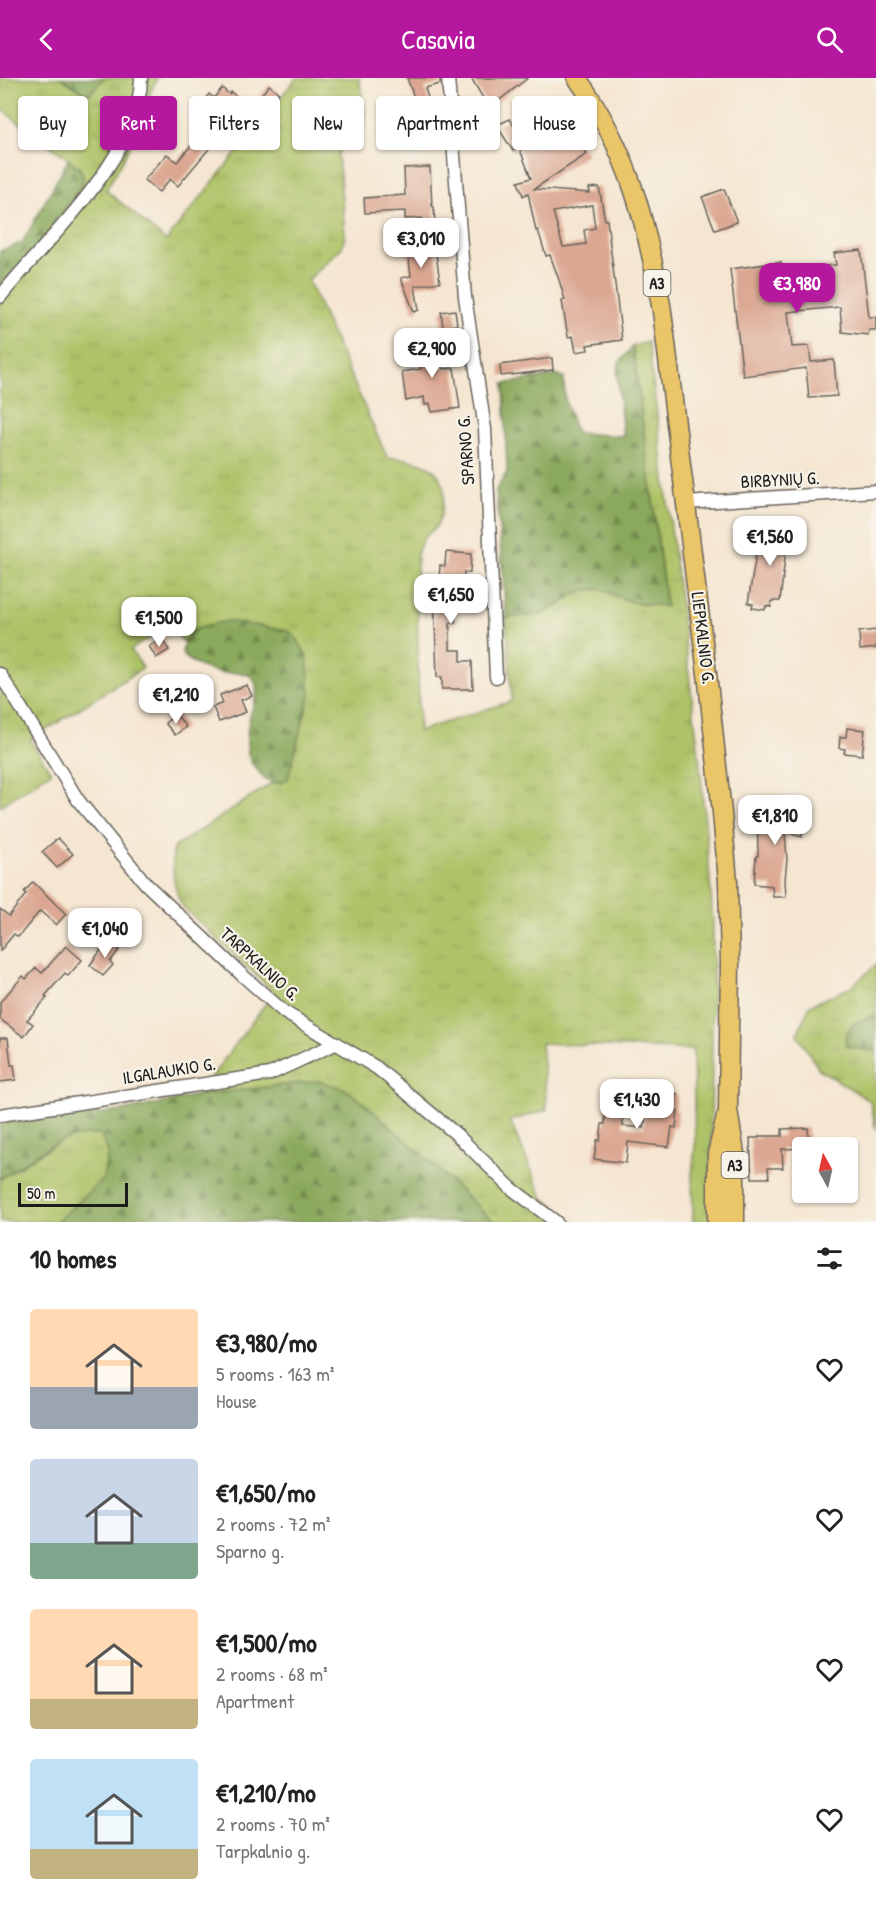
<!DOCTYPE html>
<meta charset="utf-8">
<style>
:root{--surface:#fff;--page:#f2f2f2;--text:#222;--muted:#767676;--accent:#b5179e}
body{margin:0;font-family:"Patrick Hand",sans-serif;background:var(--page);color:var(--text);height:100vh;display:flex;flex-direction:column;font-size:22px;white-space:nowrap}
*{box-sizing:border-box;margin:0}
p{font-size:20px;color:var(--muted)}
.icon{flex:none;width:33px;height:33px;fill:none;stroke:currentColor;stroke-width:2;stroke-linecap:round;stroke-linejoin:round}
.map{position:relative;height:1144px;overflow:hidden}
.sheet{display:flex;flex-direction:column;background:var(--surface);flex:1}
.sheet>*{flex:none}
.guide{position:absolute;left:18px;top:18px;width:840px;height:54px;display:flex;gap:12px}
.needle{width:39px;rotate:352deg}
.controls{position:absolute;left:792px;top:1059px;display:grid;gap:12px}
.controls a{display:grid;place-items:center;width:66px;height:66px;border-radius:6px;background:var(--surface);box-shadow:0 2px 4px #0004;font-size:30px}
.scale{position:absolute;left:18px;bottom:15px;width:110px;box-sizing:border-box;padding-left:6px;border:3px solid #1c1c1c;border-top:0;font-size:16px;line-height:21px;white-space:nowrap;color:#1c1c1c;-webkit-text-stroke:4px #f7f3e8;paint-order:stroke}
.price{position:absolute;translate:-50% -51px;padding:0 14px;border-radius:12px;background:#fff;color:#222;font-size:20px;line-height:39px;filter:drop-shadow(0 2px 3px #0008)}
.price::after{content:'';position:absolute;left:50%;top:36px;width:18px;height:14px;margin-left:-9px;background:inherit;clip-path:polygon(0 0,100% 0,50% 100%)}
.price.active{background:var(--accent);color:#fff}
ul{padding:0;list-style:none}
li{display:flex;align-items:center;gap:18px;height:150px;padding:0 30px}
li span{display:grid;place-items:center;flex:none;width:168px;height:120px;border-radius:6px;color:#555}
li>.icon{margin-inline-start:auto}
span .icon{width:72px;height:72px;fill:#fffc;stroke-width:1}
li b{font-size:26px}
h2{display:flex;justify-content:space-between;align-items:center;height:72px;padding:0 30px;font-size:26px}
.chip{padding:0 21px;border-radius:6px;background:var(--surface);box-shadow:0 2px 4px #0004;font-size:21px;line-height:54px}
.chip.active{background:var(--accent);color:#fff}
header{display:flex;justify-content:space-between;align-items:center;height:78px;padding:0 30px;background:var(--accent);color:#fff;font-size:27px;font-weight:600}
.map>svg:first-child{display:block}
.grass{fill:url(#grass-tufts);stroke:#657042;stroke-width:1.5}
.forest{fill:url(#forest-firs);stroke:#53623c;stroke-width:1.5}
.building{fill:#dba792;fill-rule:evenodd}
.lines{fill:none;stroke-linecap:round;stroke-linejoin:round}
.street-casing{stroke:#68635b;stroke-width:15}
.primary-casing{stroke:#68635b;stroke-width:21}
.street{stroke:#fff;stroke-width:12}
.primary{stroke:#ebc669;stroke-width:18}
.labels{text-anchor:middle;stroke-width:4.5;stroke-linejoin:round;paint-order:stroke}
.shield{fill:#f7f3e8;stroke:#5e5c59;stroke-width:1.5}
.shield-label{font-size:16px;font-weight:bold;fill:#1c1c1c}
.street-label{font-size:18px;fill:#1c1c1c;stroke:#f7f3e8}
</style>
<header><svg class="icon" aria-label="back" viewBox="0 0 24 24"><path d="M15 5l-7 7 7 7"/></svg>Casavia<svg class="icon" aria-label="search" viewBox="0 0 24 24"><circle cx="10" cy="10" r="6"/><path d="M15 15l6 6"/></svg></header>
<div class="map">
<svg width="876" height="1144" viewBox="0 0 876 1144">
<defs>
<pattern id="grass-tufts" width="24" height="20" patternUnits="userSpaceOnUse" patternTransform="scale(1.5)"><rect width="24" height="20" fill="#aec368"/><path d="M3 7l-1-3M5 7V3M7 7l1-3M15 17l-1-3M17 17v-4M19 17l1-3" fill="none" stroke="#95a75a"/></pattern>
<pattern id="forest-firs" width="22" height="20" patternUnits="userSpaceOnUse" patternTransform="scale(1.5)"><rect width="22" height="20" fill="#8aa95c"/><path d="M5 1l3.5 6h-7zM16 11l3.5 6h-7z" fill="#70894b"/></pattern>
</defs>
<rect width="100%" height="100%" fill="#f7f3e8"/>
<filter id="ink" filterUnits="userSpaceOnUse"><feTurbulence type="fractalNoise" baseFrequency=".0167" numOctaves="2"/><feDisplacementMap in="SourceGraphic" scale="12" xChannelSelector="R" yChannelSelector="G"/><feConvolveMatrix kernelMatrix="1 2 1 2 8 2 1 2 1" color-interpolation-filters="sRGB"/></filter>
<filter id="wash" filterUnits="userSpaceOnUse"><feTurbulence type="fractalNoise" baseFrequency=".008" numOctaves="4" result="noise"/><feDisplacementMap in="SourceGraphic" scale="24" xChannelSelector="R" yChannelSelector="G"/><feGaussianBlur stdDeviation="1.35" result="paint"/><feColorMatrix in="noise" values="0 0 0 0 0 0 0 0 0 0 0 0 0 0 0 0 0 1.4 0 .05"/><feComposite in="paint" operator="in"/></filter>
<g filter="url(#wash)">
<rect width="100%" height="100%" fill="#f5e6d1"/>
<!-- grass -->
<g class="grass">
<path d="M0,0h61l27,17 16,-17h54c-9,12 -12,30 -17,44 -10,24 -22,46 -35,68l60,51 130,-163h63l6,35 -2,15 -25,25 7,83 -3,11 -34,33 79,177c26,2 59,6 57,40 -1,9 -2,20 -7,28 -3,5 -9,8 -13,13 -4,5 -5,12 -7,17l2,176 93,-30 -6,-83 36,-4 19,-10 12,-9 13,-5 13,-1 36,14 31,3 -33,-260 15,-4 51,413 10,112 4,54v43l-3,258h-17l-1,-48 3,-26 -2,-98 -152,-7 6,67 -37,11 33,76 31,25h-80l-65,-61 -110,-80 -121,14 76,-103 -91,-85c-11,-20 -10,-37 -10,-59l99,-65h9l29,-89 -104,-69 -13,6 -10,11 -13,-18 -39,26 12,18 -113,72 21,32 -51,34v-518l80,-120 -80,-60z"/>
<path d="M876,887v51c-11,2 -27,7 -30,20 -1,3 0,7 0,10l25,5 5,-2v81l-6,-29 -51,-32 -22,-34 13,-30 41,-18z"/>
<path d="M85,1056l16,1 7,17 -5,27 -47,43h-56v-43l61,-39z"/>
</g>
<!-- forest -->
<g class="forest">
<path d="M61,0h43l-16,17z"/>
<path d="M68,82c10,7 16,10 15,23l-40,58 -43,47v-37l22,-8z"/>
<path d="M633,268l33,260 -31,-3 -36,-14 -13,1 -13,5 -12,9 -19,10 -36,4 -10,-128 11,-18 -3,-88 53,-9 7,3 1,22 11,33 47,3 -6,-62 2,-11z"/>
<path d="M228,543l60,10 10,9 9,17 3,37 -22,85c-12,6 -19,5 -28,-6 -4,-5 -9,-9 -11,-15 -3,-11 -2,-26 0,-37 2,-13 12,-28 5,-41 -7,-11 -20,-6 -30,-7 -15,-1 -32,-9 -42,-19 2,-27 23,-29 46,-33z"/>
<path d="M876,938v33l-5,2 -25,-5c0,-3 -1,-7 0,-10 3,-13 19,-18 30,-20z"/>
<path d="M319,1003l24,7 20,14 66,59 65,61h-438l47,-43 5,-27 -7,-17c-40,-3 -69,23 -101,44v-56l122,-12 76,-16z"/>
</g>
<g id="blocks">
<!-- building -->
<g class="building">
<path d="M407,0h33v6l-15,4 6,19 -12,4z"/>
<path d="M471,0h57l-39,30z"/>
<path d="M269,7l10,8 -16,19 -9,-8z"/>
<path d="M222,10l7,6 2,-2 27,22 -10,12 -6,-5 -3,3 -10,-8 -16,19 4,4 -39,47 -8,-7 -11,13 -15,-12 23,-26 10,8 27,-32 -9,-8 11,-13 -5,-4 8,-11 5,4z"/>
<path d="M510,41l10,18 6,-3 4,9 34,-23 23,34 -53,35 56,4 -1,-5 10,-1 6,33h2l15,120 -35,5 1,5 -12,2 -3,-16 -5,1 -6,-36 3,-1 -6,-20 -9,-25 -4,1 -8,-26 -2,1 -8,-38 -5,3 -5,-14 13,-4 -12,-31 -6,4 -14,-22v-5zM592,127l3,23 -11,2 2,14 -23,3 -10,-35z"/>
<path d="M430,89l2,39 2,1 1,17 -13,1v-7l-17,1v-8l-40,2 -1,-15 41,-3 -1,-27z"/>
<path d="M724,111l13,33 -22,8 -13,-33z"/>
<path d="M434,162l6,42 -25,4 4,24 -5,2 -13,-34 10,-2 -4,-32z"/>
<path d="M861,172l8,67h7v13h-7l-1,5 -26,-3 -2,-25 -52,5 4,35 17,-1 2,16 23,-2 3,36 -28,2 -3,-30 -63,8 -13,-107 51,-7 1,8 54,-5 -2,-12z"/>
<path d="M455,232l2,15 -14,2 -2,-15z"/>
<path d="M438,258l5,33 11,-1 6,40 -28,4 -2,-8 -5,1 -1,-8 -18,4 -4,-29 19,-3 -5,-30z"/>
<path d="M552,280l1,12 -52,6 -1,-11z"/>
<path d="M769,441l20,4 -9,78h-8l-1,6 -5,-1 -1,4 -13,-2 1,-4 -5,-1 9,-55 7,1z"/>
<path d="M446,474l25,2 -1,19 -6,-1v7h-9v43l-5,1v27h11v11h11l1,28h-31v-12h-5l-3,-82h4l2,-30 5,1z"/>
<path d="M876,552v18l-16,2 -1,-18z"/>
<path d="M162,560l7,12 -13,8 -7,-12z"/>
<path d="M247,607l5,11 -11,4 5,12 -27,10 -6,-15 10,-4 -3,-8z"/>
<path d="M176,636l10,13 -11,8 -10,-12z"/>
<path d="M847,650l18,2 -3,25 -18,-2 1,-4 -6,-1 1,-11h6z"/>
<path d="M797,729v2h5v28l-17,-5 2,27 -2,21 1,17h-13l-1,-11 -18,-2 2,-28h2l-1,-47z"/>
<path d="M58,760l15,16 -16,14 -15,-16z"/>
<path d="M33,804l33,32 -10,11 -16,-14 -22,26 -4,-3 -14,17v-42l9,7 17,-22 -2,-2z"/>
<path d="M107,864l12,8 -9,12 3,3 -10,11 -13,-11z"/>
<path d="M66,868l16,14 -14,16 -3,-3 -20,23 2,2 -20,22 6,4 -9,13 -24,-18v-17l23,-26 3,3 10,-11 6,5z"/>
<path d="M0,960h8l3,27h3l2,15 -16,2z"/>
<path d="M615,1004l20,1v19h-21z"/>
<path d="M661,1014l16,2 -2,16 3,1 -2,17 -4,-1 -3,20 -41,-5 -2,21 -32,-4 3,-19 3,1 2,-17h3v-17l17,-1 1,20 21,2 3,-22 12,2z"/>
<path d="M808,1050l1,20 -27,1 1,19h-15l1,10h-17l-2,-40h9v-2h23v-7z"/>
</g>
</g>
</g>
<g filter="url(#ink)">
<use href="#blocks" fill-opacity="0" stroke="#68635b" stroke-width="1.5"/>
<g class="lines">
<!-- street casing -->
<g class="street-casing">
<g id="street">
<path d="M448,0l17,219 20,132 11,248"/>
<path d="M0,219c47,-59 140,-140 141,-219"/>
<path d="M685,425l191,-12"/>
<path d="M0,596l78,126 68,84 95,90 43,38 93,56 79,66 55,54 45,34"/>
<path d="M0,1037l270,-41 67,-31"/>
</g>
</g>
<!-- primary casing -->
<g class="primary-casing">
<g id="primary">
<path d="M577,0c52,73 70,146 85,233l46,371 14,131 6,69 2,81 -2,147 7,44v68"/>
<path d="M717,1144v-68l9,-37"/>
</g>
</g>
<!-- street -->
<use href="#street" class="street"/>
<!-- primary -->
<use href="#primary" class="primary"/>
</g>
</g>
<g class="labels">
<!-- shield labels -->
<g class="shield">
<rect x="643.5" y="192" width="27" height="26" rx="4.5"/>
<rect x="721.5" y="1074" width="27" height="26" rx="4.5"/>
</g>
<g class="shield-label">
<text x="657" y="211">A3</text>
<text x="735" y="1093">A3</text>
</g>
<!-- street labels -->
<g class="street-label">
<text transform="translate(466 372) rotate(-94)" y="6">SPARNO G.</text>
<text transform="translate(780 402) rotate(-3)" y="6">BIRBYNIŲ G.</text>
<text transform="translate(703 560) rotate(83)" y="6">LIEPKALNIO G.</text>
<text transform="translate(260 886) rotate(42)" y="6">TARPKALNIO G.</text>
<text transform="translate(169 993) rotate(-9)" y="6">ILGALAUKIO G.</text>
</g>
</g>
</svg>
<div class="controls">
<a><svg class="needle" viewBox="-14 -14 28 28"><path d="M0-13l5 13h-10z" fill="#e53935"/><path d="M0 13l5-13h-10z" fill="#767676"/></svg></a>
</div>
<div class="scale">50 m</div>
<b class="price" style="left:421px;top:191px">€3,010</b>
<b class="price active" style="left:797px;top:236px">€3,980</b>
<b class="price" style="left:432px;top:301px">€2,900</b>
<b class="price" style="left:770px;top:489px">€1,560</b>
<b class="price" style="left:451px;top:547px">€1,650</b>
<b class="price" style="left:159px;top:570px">€1,500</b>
<b class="price" style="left:176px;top:647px">€1,210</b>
<b class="price" style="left:775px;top:768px">€1,810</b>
<b class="price" style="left:105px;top:881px">€1,040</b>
<b class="price" style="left:637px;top:1052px">€1,430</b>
<div class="guide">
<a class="chip">Buy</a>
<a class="chip active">Rent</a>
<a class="chip">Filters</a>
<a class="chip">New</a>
<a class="chip">Apartment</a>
<a class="chip">House</a>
</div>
</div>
<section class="sheet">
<h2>10 homes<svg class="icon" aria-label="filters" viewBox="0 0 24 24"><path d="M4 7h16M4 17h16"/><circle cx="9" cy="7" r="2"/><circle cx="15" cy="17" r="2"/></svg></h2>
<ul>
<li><span style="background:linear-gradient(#ffd9b3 65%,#9aa5b1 0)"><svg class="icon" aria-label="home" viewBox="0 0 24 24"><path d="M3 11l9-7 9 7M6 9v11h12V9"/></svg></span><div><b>€3,980/mo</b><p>5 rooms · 163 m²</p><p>House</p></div><svg class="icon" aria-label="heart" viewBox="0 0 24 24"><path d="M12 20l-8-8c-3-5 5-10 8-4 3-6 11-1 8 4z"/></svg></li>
<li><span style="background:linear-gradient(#c9d6e8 70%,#7fa58c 0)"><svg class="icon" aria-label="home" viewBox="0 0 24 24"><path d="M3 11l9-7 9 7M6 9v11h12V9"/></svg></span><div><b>€1,650/mo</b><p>2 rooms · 72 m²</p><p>Sparno g.</p></div><svg class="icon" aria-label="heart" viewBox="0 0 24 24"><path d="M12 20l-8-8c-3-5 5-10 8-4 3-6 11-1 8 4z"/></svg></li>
<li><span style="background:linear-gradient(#ffd9b3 75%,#c2b280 0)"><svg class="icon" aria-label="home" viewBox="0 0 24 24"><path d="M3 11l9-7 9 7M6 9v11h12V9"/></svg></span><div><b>€1,500/mo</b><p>2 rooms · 68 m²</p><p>Apartment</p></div><svg class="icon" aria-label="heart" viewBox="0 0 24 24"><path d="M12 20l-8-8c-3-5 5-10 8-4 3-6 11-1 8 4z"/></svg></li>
<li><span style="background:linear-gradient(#bfe0f5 75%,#c2b280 0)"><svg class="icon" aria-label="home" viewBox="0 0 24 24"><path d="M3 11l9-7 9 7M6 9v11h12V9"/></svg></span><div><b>€1,210/mo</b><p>2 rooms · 70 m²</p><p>Tarpkalnio g.</p></div><svg class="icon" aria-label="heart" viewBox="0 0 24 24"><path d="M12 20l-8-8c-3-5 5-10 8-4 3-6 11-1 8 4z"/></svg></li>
</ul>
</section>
